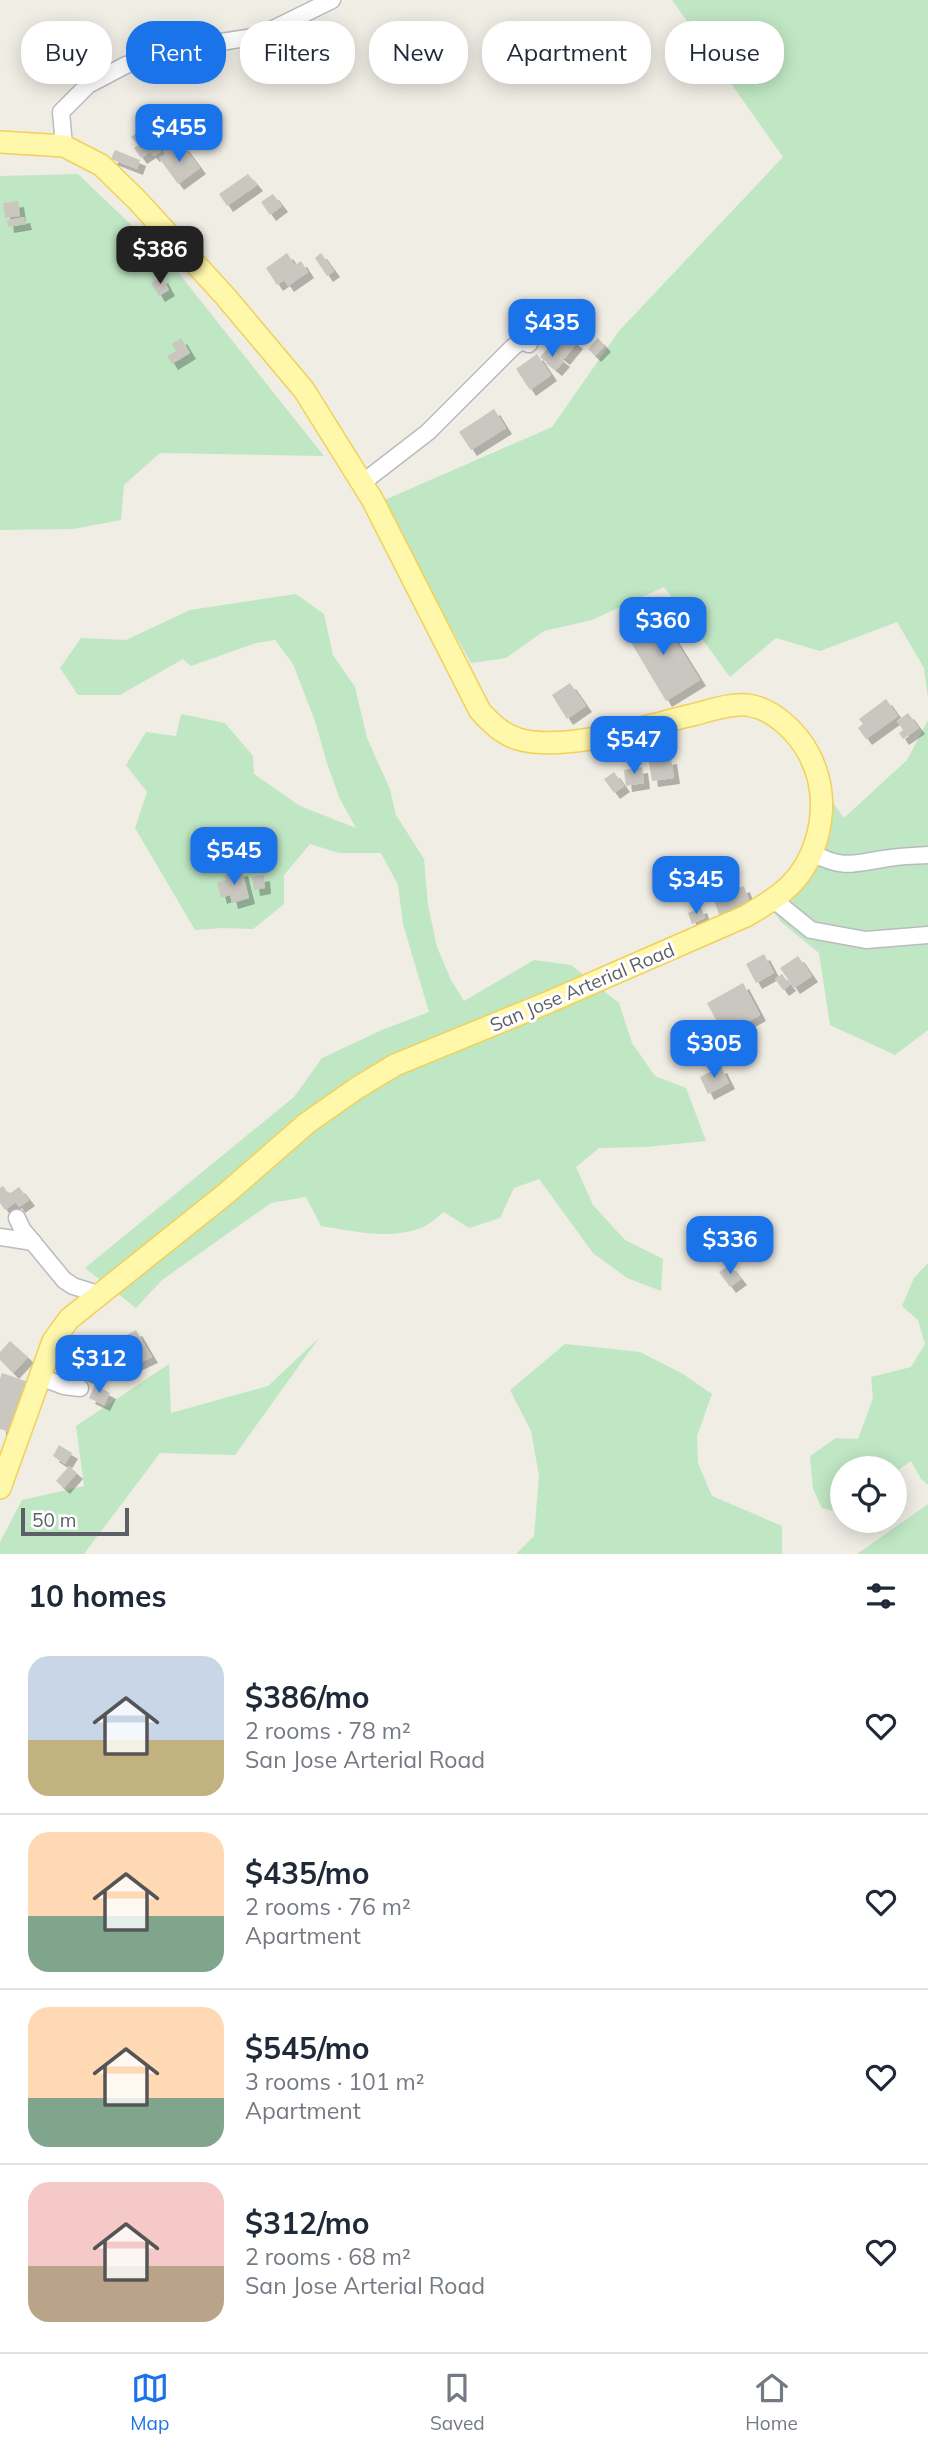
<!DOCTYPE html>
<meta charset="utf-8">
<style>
:root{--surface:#fff;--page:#f2f2f3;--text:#1f2937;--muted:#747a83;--line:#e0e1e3;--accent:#1a73e8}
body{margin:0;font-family:Mulish,sans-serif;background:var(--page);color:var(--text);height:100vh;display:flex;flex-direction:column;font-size:26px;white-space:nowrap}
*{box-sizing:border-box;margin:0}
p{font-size:23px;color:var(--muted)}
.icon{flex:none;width:38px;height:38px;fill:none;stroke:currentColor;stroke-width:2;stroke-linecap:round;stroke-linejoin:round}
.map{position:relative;height:1554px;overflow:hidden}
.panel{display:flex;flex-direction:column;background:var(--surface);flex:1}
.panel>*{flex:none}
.banner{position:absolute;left:21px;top:21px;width:887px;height:63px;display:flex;gap:14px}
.controls{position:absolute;left:830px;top:1456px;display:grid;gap:14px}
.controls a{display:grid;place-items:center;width:77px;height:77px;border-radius:50%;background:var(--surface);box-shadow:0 4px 18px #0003;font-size:35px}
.scale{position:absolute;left:21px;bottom:18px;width:108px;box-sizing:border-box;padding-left:7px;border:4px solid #5c5f65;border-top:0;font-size:19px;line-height:24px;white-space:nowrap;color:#5c5f65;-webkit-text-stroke:5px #fff;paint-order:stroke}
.price{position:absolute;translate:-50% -60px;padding:0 16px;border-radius:14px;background:var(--accent);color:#fff;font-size:23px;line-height:46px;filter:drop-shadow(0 2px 4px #0008)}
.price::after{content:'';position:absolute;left:50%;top:42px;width:21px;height:16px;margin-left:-10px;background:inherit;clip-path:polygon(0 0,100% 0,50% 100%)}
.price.selected{background:#222;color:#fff}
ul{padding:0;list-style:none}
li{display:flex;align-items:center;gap:21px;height:175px;padding:0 28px}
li+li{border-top:2px solid var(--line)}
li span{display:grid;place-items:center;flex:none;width:196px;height:140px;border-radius:21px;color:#555}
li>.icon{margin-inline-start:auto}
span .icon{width:84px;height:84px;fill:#fffc;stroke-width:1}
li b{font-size:30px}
h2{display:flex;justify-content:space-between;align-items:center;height:84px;padding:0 28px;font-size:30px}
.pill{padding:0 24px;border-radius:28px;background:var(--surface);box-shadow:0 4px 18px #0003;font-size:24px;line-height:63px}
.pill.selected{background:var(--accent);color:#fff}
.tabs{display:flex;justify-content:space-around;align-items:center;height:98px;border-top:2px solid var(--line);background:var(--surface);font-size:19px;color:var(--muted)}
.tabs a{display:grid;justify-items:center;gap:4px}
.tabs .selected{color:var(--accent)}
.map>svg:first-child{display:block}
.green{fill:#c0e7c3}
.building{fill:#cac7c1;filter:url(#shadow)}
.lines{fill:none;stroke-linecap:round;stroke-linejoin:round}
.minor-casing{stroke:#b9bbc0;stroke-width:19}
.major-casing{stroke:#f2d159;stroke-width:24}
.minor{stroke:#fff;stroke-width:16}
.major{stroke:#fff7a9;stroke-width:21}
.labels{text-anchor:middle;stroke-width:6;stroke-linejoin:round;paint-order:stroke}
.street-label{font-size:19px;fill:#5c5f65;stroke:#fff}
</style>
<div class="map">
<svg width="928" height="1554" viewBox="0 0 928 1554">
<defs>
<filter id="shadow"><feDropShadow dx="6" dy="6" stdDeviation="0" flood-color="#0004"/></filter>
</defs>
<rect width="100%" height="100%" fill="#efede4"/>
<!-- green -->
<g class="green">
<path d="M672,0h256v698l-4,-30 -27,-46 -77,29 -44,-13 -46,39 -66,-90 -72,33 -48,11 -38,27 -35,5 -91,-161 172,-75 67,-96 164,-174z"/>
<path d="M78,174l91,87 155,195 -164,-3 -36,32 -3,35 -48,9 -73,1v-354z"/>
<path d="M296,594l28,20 9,41 22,32 12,51 23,51 6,26 28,44 4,46 9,42 14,33 13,21 70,-41 37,5 48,38 13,40 23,33 31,12 20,53 -61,6 -46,1 -23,19 17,38 32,35 38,19 -2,32 -34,-13 -34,-25 -54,-74 -25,9 -14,30 -31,10 -25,-16c-7,5 -15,13 -23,16 -33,12 -67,3 -100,-2l-15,-29 -35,6 -109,77 -26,28 -51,-40 209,-171 28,-39 60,-28 47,-18 -26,-88 -5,-39 -17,-32h-42l-29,-9 -26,31v29l-31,25 -31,-1 -27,2 -60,-102 12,-36 -21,-27 20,-33 30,4 5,-22 44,9 28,33 1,18 46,32 56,22 -17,-31 -13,-37 -11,-39 -22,-57 -18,-24 -19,3 -65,23 -8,-7 -63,36h-42l-18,-27 21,-30 45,2 64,-30z"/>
<path d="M928,720v310l-33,25 -65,-30 -11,-72 -38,-31 -13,-19 29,-23 23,-95 24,33 63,-58z"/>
<path d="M928,1263v222l-7,-6 -10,-18 -17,12v-5h-52v45l-20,-5 -9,-19 -3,-33 26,-18 22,1 15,-41 -2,-21 40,-10 14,-23 -7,-24 -16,-14 12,-28z"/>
<path d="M319,1338l-84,117 -75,-2 -76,101h-84v-12l22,-42 62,-14 -8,-60 93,-62 2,49 97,-27z"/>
<path d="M565,1344l75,8 43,22 29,20 -15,42 1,27 14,33 70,30v28h-266l18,-18 5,-60 -8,-45 -21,-41z"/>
<path d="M928,1504v50h-71z"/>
</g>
<!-- building -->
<g class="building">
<path d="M152,121l15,21 -8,6 2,3 -7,5 -4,-4 -9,6 -7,-10 4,-3 -7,-8z"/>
<path d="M183,145l17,23 -22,16 -19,-26 7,-4 -3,-3 6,-5 4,7z"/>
<path d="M115,150l25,10 -3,9 -26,-10z"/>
<path d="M248,174l9,11 -30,21 -8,-12z"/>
<path d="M273,194l9,12 -12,9 -9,-13z"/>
<path d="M18,201l2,15 -15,2 -2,-15z"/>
<path d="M24,217l2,7 -18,3 -1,-7z"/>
<path d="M127,236l19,10 -6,11 -19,-10z"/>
<path d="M287,253l8,12 6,-4 7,11 -20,14 -4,-6 -7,5 -11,-17z"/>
<path d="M321,253l13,18 -7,5 -12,-18z"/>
<path d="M162,277l7,13 -10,6 -8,-13z"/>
<path d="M555,325l22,18 -13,16 -22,-17z"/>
<path d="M181,338l9,15 -18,11 -5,-8 9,-5 -4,-7z"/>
<path d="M598,338l7,8 -10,10 -7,-7z"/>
<path d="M548,348l16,13 -8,9 -16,-13z"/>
<path d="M537,354l14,21 -21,15 -14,-21z"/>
<path d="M494,409l12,19 -35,22 -12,-18z"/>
<path d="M659,614l41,66 -34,21 -40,-67z"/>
<path d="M570,683l16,23 -19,13 -15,-24z"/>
<path d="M886,699l12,17 -32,23 -8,-11 5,-4 -4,-5z"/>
<path d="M908,713l11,15 -16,11 -4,-6 4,-3 -6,-9z"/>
<path d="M671,758l3,20 -22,3 -3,-19z"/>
<path d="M642,767l2,16 -18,3 -2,-16z"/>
<path d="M614,772l10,14 -10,7 -10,-14z"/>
<path d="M242,870l7,28 -17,5 -2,-8 -9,3 -4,-15 9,-3 -1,-5z"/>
<path d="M264,875l1,13 -11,2 -2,-13z"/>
<path d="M744,886l7,20 -31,11 -7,-20z"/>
<path d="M701,907l4,11 -13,6 -4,-11z"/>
<path d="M764,954l10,19 -18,10 -10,-19z"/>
<path d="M798,956l14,20 -18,12 -14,-20z"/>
<path d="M782,974l8,11 -7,5 -8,-11z"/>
<path d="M743,983l17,32 -36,20 -17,-32z"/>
<path d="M721,1067l8,16 -21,11 -8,-17z"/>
<path d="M3,1186l6,8 10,-7 10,13 -10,7 -3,-5 -11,8 -5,-7v-15z"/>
<path d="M730,1265l11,14 -11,8 -11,-15z"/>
<path d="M136,1330l16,27 -33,15 -9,-19 18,-9 -3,-8z"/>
<path d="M10,1341l18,16 -15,16 -13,-13v-8z"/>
<path d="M86,1345l19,8 -13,27 -18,-8z"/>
<path d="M2,1373l26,9 -18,50 -10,-3v-50z"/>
<path d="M95,1385l15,8 -6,12 -15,-7z"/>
<path d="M59,1445l13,8 -7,11 -12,-8z"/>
<path d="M69,1466l8,7 -13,15 -8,-7z"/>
</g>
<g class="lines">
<!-- minor casing -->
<g class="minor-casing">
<g id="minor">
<path d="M64,146l-3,-34 27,-27 38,-20 70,-19 63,-10 73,-36"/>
<path d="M362,483l66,-51 84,-84 9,-7 8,3"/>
<path d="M812,853c31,16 39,11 71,6 15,-3 30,-3 45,-4"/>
<path d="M774,900l37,30 55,10 62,-5"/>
<path d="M17,1218l5,11 42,51 9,6 25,8"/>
<path d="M0,1237l33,5"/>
<path d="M40,1377l24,9 16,2"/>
</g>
</g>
<!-- major casing -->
<g class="major-casing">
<path id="major" d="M0,142l64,4 37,19 35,34 89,97 79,94 68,109 108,212c11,12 22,23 38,28 47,14 131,-14 178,-25 15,-4 36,-11 52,-9 26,4 49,27 61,49 14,27 16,57 7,87 -12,39 -35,55 -70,75l-197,86 -154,63 -38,23 -50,35 -79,69 -159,127 -16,22 -53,147"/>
</g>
<!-- minor -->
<use href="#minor" class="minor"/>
<!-- major -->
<use href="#major" class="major"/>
</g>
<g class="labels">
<!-- street labels -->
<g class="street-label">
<text transform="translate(582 987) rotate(-23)" y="7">San Jose Arterial Road</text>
</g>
</g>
</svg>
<div class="controls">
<a><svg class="icon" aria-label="locate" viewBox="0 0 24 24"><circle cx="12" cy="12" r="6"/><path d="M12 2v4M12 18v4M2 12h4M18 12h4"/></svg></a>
</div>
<div class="scale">50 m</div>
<b class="price" style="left:179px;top:164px">$455</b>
<b class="price selected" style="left:160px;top:286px">$386</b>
<b class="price" style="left:552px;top:359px">$435</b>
<b class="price" style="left:663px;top:657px">$360</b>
<b class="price" style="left:634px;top:776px">$547</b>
<b class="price" style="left:234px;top:887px">$545</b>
<b class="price" style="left:696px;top:916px">$345</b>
<b class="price" style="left:714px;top:1080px">$305</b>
<b class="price" style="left:730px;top:1276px">$336</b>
<b class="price" style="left:99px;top:1395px">$312</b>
<div class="banner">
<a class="pill">Buy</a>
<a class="pill selected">Rent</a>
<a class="pill">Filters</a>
<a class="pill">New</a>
<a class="pill">Apartment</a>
<a class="pill">House</a>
</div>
</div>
<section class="panel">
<h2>10 homes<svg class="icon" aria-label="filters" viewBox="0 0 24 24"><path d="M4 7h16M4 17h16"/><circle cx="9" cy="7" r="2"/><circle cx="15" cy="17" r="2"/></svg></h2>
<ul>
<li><span style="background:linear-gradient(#c9d6e8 60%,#c2b280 0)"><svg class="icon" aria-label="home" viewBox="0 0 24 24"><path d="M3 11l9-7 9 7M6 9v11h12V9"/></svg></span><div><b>$386/mo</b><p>2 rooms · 78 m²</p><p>San Jose Arterial Road</p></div><svg class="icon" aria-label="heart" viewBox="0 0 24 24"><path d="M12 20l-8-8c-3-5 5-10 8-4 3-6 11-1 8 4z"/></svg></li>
<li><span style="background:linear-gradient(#ffd9b3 60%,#7fa58c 0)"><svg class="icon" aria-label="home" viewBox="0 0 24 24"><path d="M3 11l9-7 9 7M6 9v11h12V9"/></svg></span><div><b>$435/mo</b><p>2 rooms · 76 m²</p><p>Apartment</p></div><svg class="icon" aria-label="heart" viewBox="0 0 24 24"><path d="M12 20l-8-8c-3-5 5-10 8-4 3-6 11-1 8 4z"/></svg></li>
<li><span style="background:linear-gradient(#ffd9b3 65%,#7fa58c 0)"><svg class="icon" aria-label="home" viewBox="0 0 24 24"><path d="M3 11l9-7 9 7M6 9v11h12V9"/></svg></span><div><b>$545/mo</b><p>3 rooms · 101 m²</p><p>Apartment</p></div><svg class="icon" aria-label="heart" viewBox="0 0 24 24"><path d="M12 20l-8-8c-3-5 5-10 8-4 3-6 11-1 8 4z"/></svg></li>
<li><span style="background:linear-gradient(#f6c9c9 60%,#b9a48a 0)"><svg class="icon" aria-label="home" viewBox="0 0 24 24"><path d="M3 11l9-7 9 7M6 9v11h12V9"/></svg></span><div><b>$312/mo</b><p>2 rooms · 68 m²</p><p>San Jose Arterial Road</p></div><svg class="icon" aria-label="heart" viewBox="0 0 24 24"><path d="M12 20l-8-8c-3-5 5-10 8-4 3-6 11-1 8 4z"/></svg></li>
</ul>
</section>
<nav class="tabs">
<a class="selected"><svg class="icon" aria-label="map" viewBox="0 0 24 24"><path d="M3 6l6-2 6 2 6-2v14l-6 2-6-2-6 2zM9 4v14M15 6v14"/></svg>Map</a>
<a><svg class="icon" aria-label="saved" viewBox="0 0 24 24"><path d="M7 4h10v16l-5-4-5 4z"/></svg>Saved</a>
<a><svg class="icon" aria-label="home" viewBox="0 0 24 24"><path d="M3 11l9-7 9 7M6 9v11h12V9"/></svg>Home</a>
</nav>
